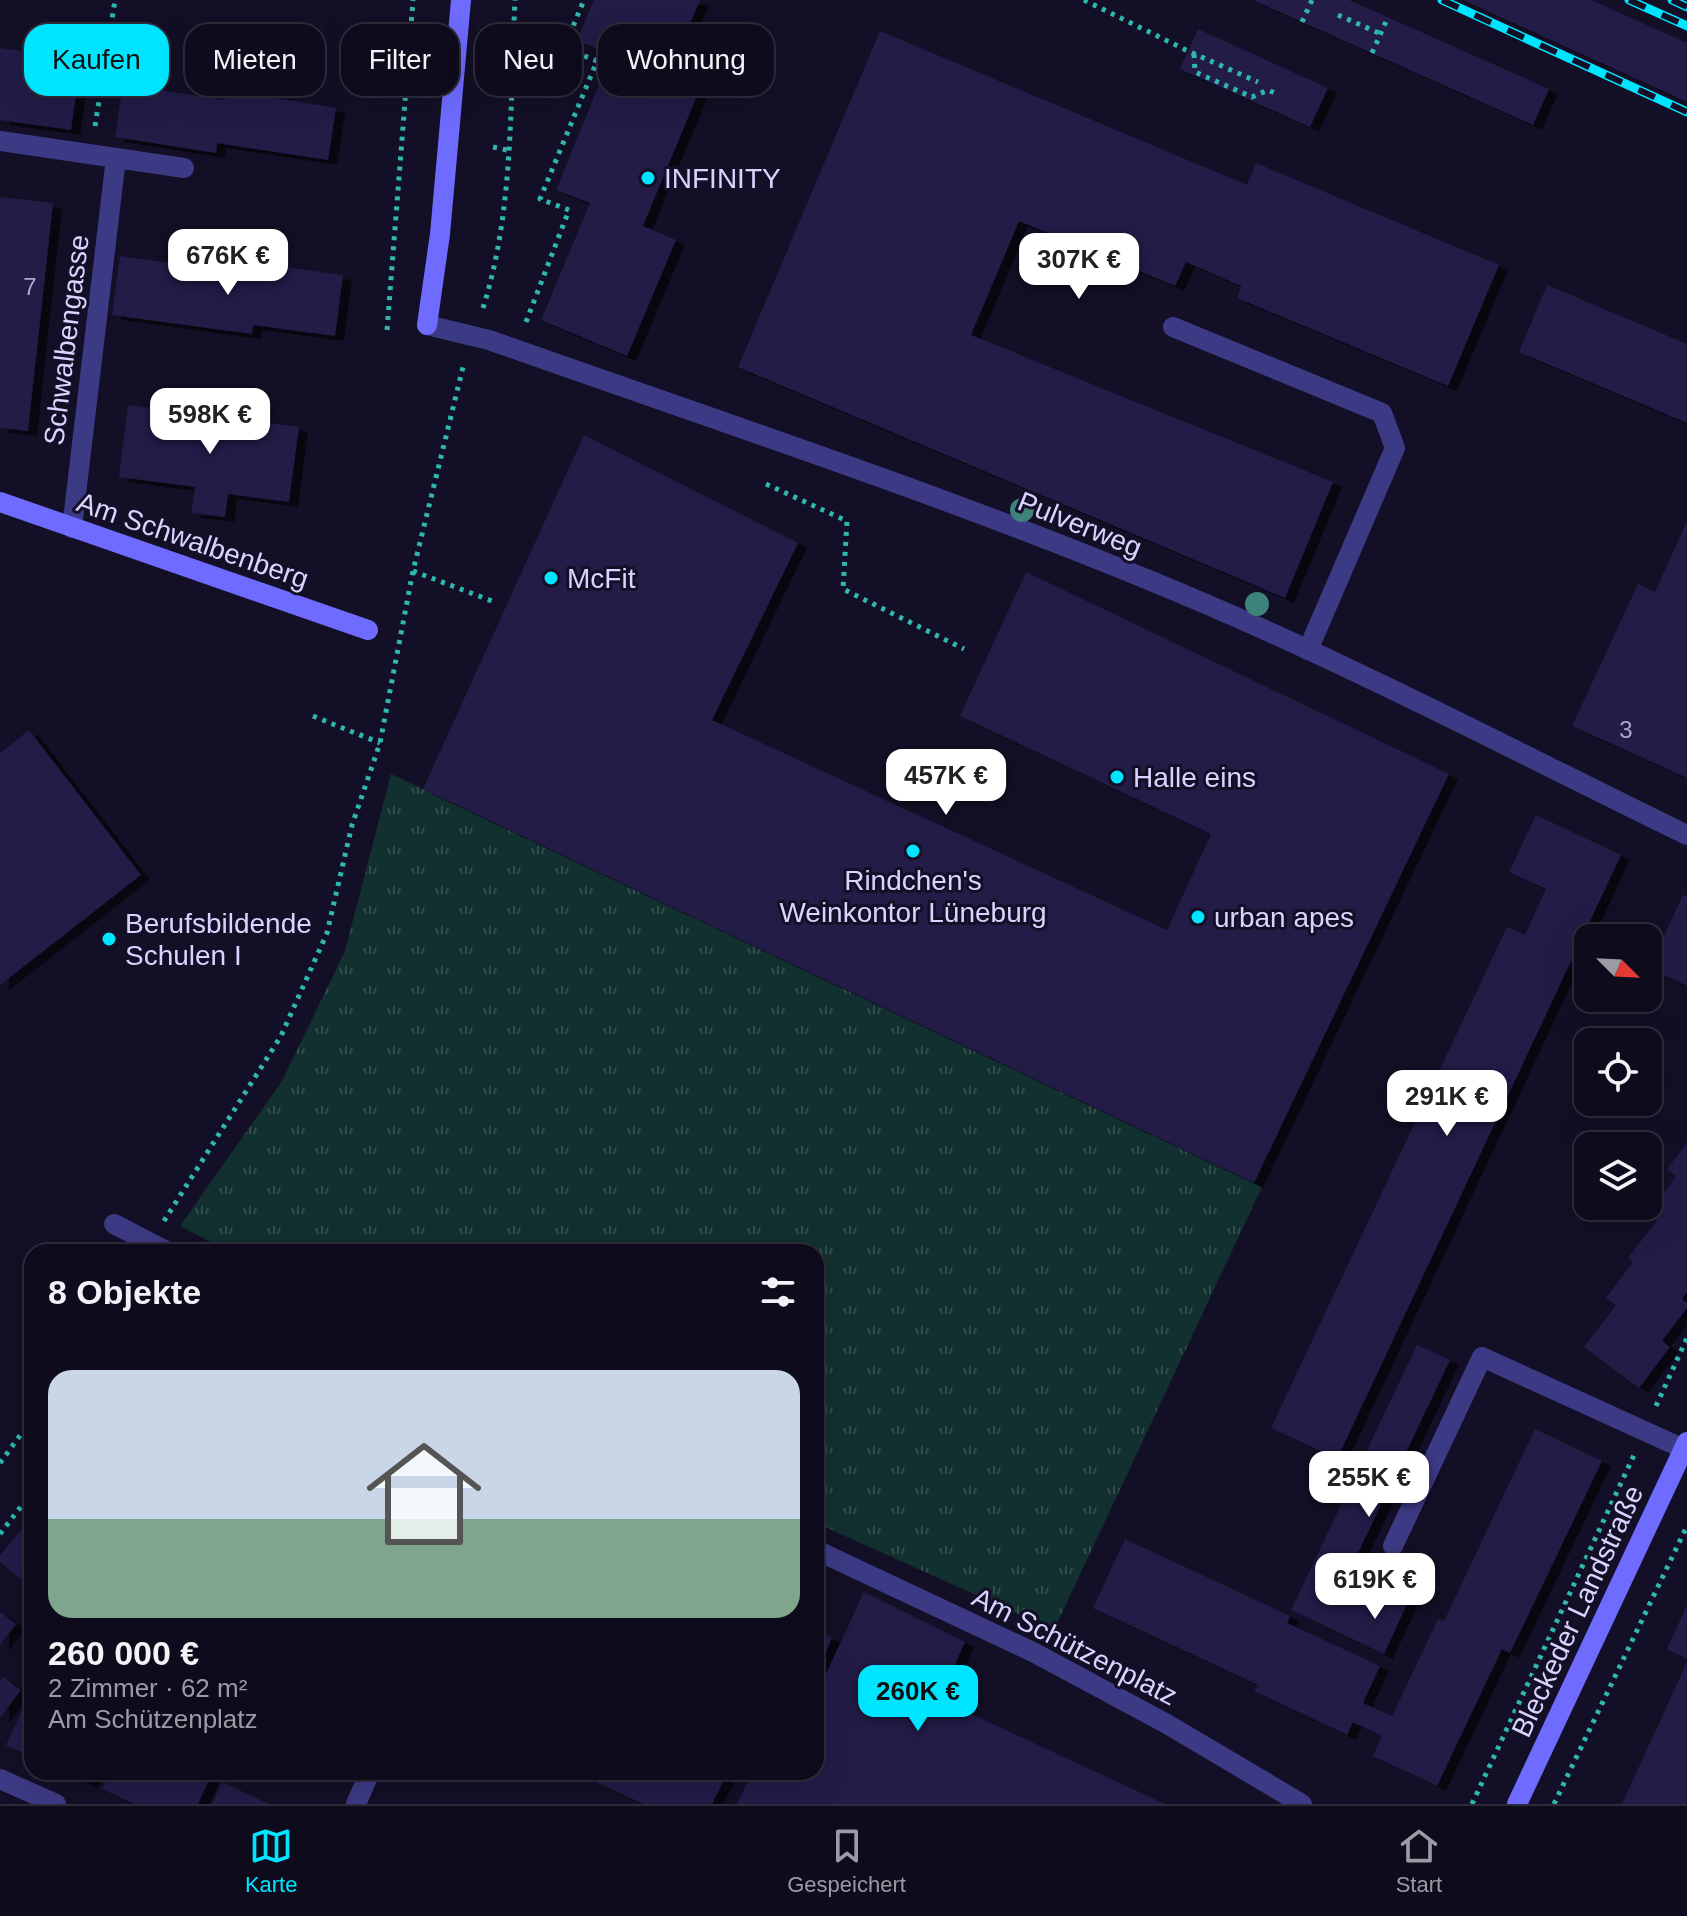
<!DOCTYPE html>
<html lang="de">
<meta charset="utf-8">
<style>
:root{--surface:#0e0b1c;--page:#1c1929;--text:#f1f3f6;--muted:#9b9ba3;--line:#2e2b3b;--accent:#00e5ff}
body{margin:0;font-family:Helvetica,sans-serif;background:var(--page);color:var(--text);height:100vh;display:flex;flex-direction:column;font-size:30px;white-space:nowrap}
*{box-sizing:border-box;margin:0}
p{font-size:26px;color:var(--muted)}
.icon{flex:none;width:44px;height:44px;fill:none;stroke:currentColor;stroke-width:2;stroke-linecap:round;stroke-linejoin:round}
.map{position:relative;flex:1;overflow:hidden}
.side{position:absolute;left:24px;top:1244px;width:800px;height:536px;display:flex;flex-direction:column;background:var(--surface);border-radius:24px;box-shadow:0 8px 32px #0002,0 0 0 2px var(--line)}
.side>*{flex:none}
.top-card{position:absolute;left:24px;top:24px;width:800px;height:72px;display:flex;gap:16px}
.needle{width:52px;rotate:114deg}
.buttons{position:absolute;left:1574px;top:924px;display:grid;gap:16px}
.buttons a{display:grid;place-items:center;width:88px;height:88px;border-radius:16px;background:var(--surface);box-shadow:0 8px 32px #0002,0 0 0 2px var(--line);font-size:40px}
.price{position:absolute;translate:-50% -68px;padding:0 18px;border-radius:16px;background:#fff;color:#222;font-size:26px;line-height:52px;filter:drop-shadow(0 2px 4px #0008)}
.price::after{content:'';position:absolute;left:50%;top:48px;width:24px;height:18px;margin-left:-12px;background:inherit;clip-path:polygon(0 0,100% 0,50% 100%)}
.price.active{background:var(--accent);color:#111}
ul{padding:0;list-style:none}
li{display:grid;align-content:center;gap:16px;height:424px;padding:0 24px}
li+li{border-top:2px solid var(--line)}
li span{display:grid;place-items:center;height:248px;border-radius:24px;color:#555}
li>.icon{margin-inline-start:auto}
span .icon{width:144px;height:144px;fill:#fffc;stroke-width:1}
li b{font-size:34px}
h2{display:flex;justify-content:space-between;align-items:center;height:96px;padding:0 24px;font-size:34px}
.pill{padding:0 28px;border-radius:24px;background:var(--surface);box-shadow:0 8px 32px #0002,0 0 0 2px var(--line);font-size:28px;line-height:72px}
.pill.active{background:var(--accent);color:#111}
.tab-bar{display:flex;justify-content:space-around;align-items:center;height:112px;border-top:2px solid var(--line);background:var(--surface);font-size:22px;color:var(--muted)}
.tab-bar a{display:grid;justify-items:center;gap:4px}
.tab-bar .active{color:var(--accent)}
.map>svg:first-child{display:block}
.grass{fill:url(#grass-tufts)}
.building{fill:#241b47;filter:url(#shadow)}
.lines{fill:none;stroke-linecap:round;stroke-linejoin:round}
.path{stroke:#2fb8b0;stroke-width:5;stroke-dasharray:4 6;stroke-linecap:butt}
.lane{stroke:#3d3a85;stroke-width:20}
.street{stroke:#3d3a85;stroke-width:20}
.secondary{stroke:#6f6bff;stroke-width:20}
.rail-casing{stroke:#00e5ff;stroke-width:9}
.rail{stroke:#130f26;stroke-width:6;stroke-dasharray:18;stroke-linecap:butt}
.tree{fill:#3d827b}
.poi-dot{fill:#00e5ff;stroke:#130f26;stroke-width:3}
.labels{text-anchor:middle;stroke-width:6;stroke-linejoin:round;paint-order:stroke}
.number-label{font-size:24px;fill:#aca6d1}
.poi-label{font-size:28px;fill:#d9d4ff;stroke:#130f26;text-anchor:start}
.street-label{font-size:28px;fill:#d9d4ff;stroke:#130f26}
</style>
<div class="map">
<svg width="1687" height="1804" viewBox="0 0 1687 1804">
<defs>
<pattern id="grass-tufts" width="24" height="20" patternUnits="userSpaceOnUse" patternTransform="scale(2)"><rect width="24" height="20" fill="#12302f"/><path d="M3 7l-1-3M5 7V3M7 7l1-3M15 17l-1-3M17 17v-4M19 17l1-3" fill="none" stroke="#344d4e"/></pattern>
<filter id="shadow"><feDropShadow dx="9" dy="5" stdDeviation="0" flood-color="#0009"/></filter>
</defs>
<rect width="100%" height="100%" fill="#130f26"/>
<!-- grass -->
<path class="grass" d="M391,774l871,413 -208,443 -238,-107v-271h-586l-50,-26 102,-145 63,-130z"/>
<!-- building -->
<g class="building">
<path d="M594,0h106l-33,78 32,13 -56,135 33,14 -49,116 -86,-36 49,-117 -34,-13 55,-135 -34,-15z"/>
<path d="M1253,0h96l200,89 -16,36z"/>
<path d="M1463,0h128l96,43v59z"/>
<path d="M1198,29l130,59 -18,39 -130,-58z"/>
<path d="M880,31l367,154 9,-22 243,102 -51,121 -211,-88 4,-12 -55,-24 -11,24 -156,-65 -48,114 362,147 -48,116 -547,-231z"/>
<path d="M0,48l81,11 -10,71 -71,-10z"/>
<path d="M123,84l101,16 2,-10 110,18 -8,52 -111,-17 -1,10 -101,-16z"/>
<path d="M0,197l53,6 -25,228 -28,-3z"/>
<path d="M120,256l140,19 2,-11 81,11 -8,61 -82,-11 -1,9 -140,-19z"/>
<path d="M1547,285l140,59v79l-168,-71z"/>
<path d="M128,405l171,22 -10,75 -61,-8 -3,23 -34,-4 4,-26 -76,-10z"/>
<path d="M584,435l214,108 -86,177 455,210 44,-96 -251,-118 66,-144 423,202 -195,409 -831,-394z"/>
<path d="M1687,521v257l-115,-52 66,-142 17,8z"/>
<path d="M29,730l112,145 -141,110v-232z"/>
<path d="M1536,815l85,40 -284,604 -66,-31 236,-501 18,8 21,-46 -37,-17z"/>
<path d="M1683,895l4,1v90l-38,-18z"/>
<path d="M1687,1143v149l-5,7 5,4v5l-25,33 8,6 -31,41 -55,-41 32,-42 -10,-7 27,-36 -5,-4 29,-38 -8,-6 27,-38 -9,-7z"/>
<path d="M1417,1345l33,15 -102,214 60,28 -24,52 -93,-44z"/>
<path d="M1535,1429l67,32 -92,192 -8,-4 -65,137 -64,-30 9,-20 -29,-14 -6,13 -93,-44 4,-6 -165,-77 32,-69 165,77 -3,7 93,43 -17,37 29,13 46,-97 6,2z"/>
<path d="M32,1517v71l-32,-26v-7z"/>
<path d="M864,1592l101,50 -26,57 226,105h-428l15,-32h21l6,3 1,-3h36v-77z"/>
<path d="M1687,1605v54l-20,-10z"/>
<path d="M0,1612l16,12 -16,21z"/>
<path d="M816,1631l16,7 -16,36z"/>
<path d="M1687,1662v142h-65z"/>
<path d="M3,1677l18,13 -21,28v-37z"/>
<path d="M29,1695l3,1v61l-26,-12z"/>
<path d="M65,1772h29l-5,11z"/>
<path d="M110,1772h88l12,6 -12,26h-64l-32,-15z"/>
<path d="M574,1772h137l14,6 -13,26h-69z"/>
<path d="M222,1782l47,22h-57z"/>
</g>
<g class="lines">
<!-- path -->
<g class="path">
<path d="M1084,0l104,51 70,31"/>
<path d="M1338,15l43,19"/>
<path d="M1302,22l10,-22"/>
<path d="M1372,53l16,-36"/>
<path d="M1194,54l1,18 57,25 16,-7 9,4"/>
<path d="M95,126l20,-126"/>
<path d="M493,147l14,3"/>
<path d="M483,308c31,-98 27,-206 32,-308"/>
<path d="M526,322l43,-112 -29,-11 57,-138 -33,-13 20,-48"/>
<path d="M387,330l26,-330"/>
<path d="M766,484l81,37 -4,68 121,60"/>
<path d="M413,571l79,30"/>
<path d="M313,716l67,27"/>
<path d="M164,1221l117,-185 46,-103 25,-108 28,-82 33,-172 51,-208"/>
<path d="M1656,1406l31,-68"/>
<path d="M0,1463l32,-44"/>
<path d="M0,1534l32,-42"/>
<path d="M1472,1804l162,-349"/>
<path d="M1554,1804l133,-278"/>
</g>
<!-- lane -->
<g class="lane">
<path d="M1173,327l209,86 13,35 -87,202"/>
<path d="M1393,1546l89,-189 202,92"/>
</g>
<!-- street -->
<g class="street">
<path d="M0,141l184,27"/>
<path d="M427,325l62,15c248,88 499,169 740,274 155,68 306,147 458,221"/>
<path d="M72,528l44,-370"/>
<path d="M114,1224l54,28"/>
<path d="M816,1550l217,102 134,72 135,80"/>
<path d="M0,1779l56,25"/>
<path d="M356,1804l14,-32"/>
</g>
<!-- secondary -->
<g class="secondary">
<path d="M427,325l13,-91 21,-234"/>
<path d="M0,502l368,128"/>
<path d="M1517,1804l170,-362"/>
</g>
<!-- rail casing -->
<g class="rail-casing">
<g id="rail">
<path d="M1442,0l245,112"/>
<path d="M1629,0l58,26"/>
<path d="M1672,0l15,7"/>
</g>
</g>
<!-- rail -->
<use href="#rail" class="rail"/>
</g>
<!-- trees -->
<g class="tree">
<circle cx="1022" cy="510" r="12"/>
<circle cx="1257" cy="604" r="12"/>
</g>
<!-- markers -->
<g class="poi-dot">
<circle cx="648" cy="178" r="8"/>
<circle cx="551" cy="578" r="8"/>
<circle cx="1117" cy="777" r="8"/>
<circle cx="913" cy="851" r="8"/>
<circle cx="1198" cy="917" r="8"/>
<circle cx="109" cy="939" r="8"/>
</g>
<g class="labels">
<!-- number labels -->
<g class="number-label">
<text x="30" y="295">7</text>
<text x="1626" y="738">3</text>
</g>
<!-- poi labels -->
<g class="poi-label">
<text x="664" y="188">INFINITY</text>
<text x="567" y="588">McFit</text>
<text x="1133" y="787">Halle eins</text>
<text x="913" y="890" text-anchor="middle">Rindchen's<tspan x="913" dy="32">Weinkontor Lüneburg</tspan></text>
<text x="1214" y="927">urban apes</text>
<text x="125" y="933">Berufsbildende<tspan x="125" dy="32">Schulen I</tspan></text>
</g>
<!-- street labels -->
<g class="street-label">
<text transform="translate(66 340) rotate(-83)" y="10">Schwalbengasse</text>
<text transform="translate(1080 524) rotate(22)" y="10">Pulverweg</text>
<text transform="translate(193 540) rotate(19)" y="10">Am Schwalbenberg</text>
<text transform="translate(1577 1611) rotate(-65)" y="10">Bleckeder Landstraße</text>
<text transform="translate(1075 1646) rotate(27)" y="10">Am Schützenplatz</text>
</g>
</g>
</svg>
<div class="buttons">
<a><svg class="needle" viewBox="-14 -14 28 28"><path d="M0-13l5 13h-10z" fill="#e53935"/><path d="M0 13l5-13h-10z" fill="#9b9ba3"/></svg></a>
<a><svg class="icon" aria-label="locate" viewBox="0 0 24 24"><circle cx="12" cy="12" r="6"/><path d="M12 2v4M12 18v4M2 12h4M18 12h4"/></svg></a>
<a><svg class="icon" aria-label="layers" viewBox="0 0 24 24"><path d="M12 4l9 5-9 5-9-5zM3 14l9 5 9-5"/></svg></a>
</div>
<b class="price" style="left:228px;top:297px">676K €</b>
<b class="price" style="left:1079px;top:301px">307K €</b>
<b class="price" style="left:210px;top:456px">598K €</b>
<b class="price" style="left:946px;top:817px">457K €</b>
<b class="price" style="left:1447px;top:1138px">291K €</b>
<b class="price" style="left:1369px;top:1519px">255K €</b>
<b class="price" style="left:1375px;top:1621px">619K €</b>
<b class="price active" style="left:918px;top:1733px">260K €</b>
<div class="top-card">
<a class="pill active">Kaufen</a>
<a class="pill">Mieten</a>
<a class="pill">Filter</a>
<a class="pill">Neu</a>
<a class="pill">Wohnung</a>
</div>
<section class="side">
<h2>8 Objekte<svg class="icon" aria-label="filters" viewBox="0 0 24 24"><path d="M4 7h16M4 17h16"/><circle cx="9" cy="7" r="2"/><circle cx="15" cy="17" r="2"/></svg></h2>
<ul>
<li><span style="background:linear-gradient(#c9d6e8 60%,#7fa58c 0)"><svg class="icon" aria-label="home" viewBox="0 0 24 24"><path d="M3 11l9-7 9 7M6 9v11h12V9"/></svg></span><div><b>260 000 €</b><p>2 Zimmer · 62 m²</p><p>Am Schützenplatz</p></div></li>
</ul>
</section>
</div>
<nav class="tab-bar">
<a class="active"><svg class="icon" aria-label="map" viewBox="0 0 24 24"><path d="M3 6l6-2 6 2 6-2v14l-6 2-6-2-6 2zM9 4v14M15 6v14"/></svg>Karte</a>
<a><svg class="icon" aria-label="saved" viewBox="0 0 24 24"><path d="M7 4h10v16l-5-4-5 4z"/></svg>Gespeichert</a>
<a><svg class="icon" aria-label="home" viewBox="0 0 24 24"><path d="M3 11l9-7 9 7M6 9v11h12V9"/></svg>Start</a>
</nav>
